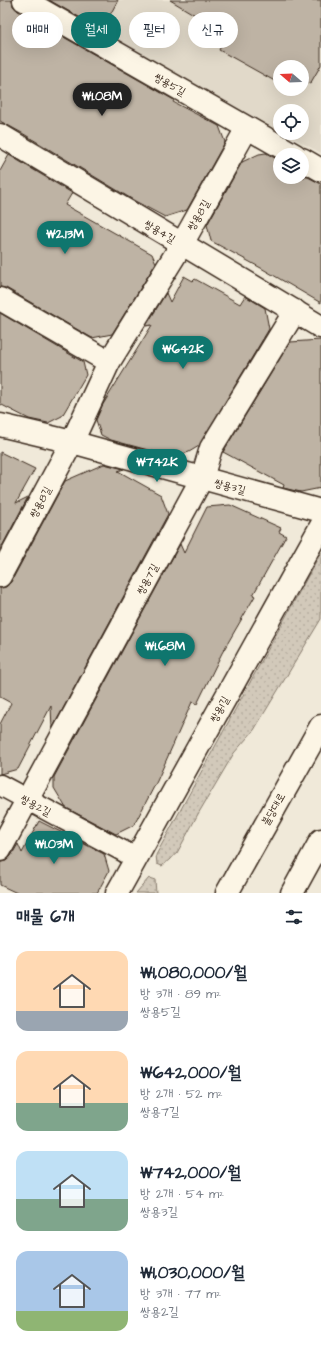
<!DOCTYPE html>
<html lang="ko">
<meta charset="utf-8">
<style>
:root{--surface:#fff;--page:#f2f2f3;--text:#1f2937;--muted:#747a83;--accent:#0f766e}
body{margin:0;font-family:"Architects Daughter","Poor Story",sans-serif;background:var(--page);color:var(--text);height:100vh;display:flex;flex-direction:column;font-size:15px;white-space:nowrap}
*{box-sizing:border-box;margin:0}
p{font-size:13px;color:var(--muted)}
.icon{flex:none;width:22px;height:22px;fill:none;stroke:currentColor;stroke-width:2;stroke-linecap:round;stroke-linejoin:round}
.map{position:relative;height:893px;overflow:hidden}
.panel{display:flex;flex-direction:column;background:var(--surface);flex:1}
.panel>*{flex:none}
.hud{position:absolute;left:12px;top:12px;width:297px;height:36px;display:flex;gap:8px}
.needle{width:26px;rotate:289deg}
.fabs{position:absolute;left:273px;top:60px;display:grid;gap:8px}
.fabs a{display:grid;place-items:center;width:36px;height:36px;border-radius:50%;background:var(--surface);box-shadow:0 4px 16px #0002;font-size:20px}
.price{position:absolute;translate:-50% -34px;padding:0 9px;border-radius:14px;background:var(--accent);color:#fff;font-size:13px;line-height:26px;filter:drop-shadow(0 1px 2px #0008)}
.price::after{content:'';position:absolute;left:50%;top:24px;width:12px;height:9px;margin-left:-6px;background:inherit;clip-path:polygon(0 0,100% 0,50% 100%)}
.price.current{background:#222;color:#fff}
ul{padding:0;list-style:none}
li{display:flex;align-items:center;gap:12px;height:100px;padding:0 16px}
li span{display:grid;place-items:center;flex:none;width:112px;height:80px;border-radius:12px;color:#555}
li>.icon{margin-inline-start:auto}
span .icon{width:48px;height:48px;fill:#fffc;stroke-width:1}
li b{font-size:17px}
h2{display:flex;justify-content:space-between;align-items:center;height:48px;padding:0 16px;font-size:17px}
.chip{padding:0 14px;border-radius:18px;background:var(--surface);box-shadow:0 4px 16px #0002;font-size:14px;line-height:36px}
.chip.current{background:var(--accent);color:#fff}
.map>svg:first-child{display:block}
.built{fill:#e1d9c9;fill-rule:evenodd}
.grass{fill:url(#grass-dots);stroke:#867a6c}
.building{fill:#beb3a4;stroke:#3b2a1e}
.lines{fill:none;stroke-linecap:round;stroke-linejoin:round}
.pedestrian-casing{stroke:#3b2a1e;stroke-width:23}
.minor-casing{stroke:#3b2a1e;stroke-width:25}
.secondary-casing{stroke:#3b2a1e;stroke-width:25}
.pedestrian{stroke:#fcf5e5;stroke-width:20}
.minor{stroke:#fcf5e5;stroke-width:22}
.secondary{stroke:#fcf5e5;stroke-width:22}
.labels{text-anchor:middle;stroke-width:3.5;stroke-linejoin:round;paint-order:stroke}
.street-label{font-size:11px;fill:#3b2a1e;stroke:#fcf5e5}
</style>
<div class="map">
<svg width="321" height="893" viewBox="0 0 321 893">
<defs>
<pattern id="grass-dots" width="8" height="8" patternUnits="userSpaceOnUse"><rect width="8" height="8" fill="#d2c9ba"/><path d="M2 2h.1M6 6h.1" fill="none" stroke="#b5ad9f" stroke-width="1.8" stroke-linecap="round"/></pattern>
</defs>
<rect width="100%" height="100%" fill="#f0e9d9"/>
<filter id="ink" filterUnits="userSpaceOnUse"><feTurbulence type="fractalNoise" baseFrequency=".025" numOctaves="2"/><feDisplacementMap in="SourceGraphic" scale="8" xChannelSelector="R" yChannelSelector="G"/><feConvolveMatrix kernelMatrix="1 2 1 2 8 2 1 2 1" color-interpolation-filters="sRGB"/></filter>
<g filter="url(#ink)">
<!-- built -->
<path class="built" d="M38,0h283v153l-37,-20h18v-22h-22v20zM280,67h22v22h-22z"/>
<!-- grass -->
<g class="grass">
<path d="M321,552v67l-67,111 -20,23 -36,61 -21,39 -15,13 -5,-2 -1,-9z"/>
<path d="M149,878l6,2 1,13h-20z"/>
</g>
<!-- building -->
<g class="building">
<path d="M0,0h12l1,6 5,5 156,89 -1,2 46,24 6,16 -38,68 -22,7 -30,-16 -113,-68 -22,-12z"/>
<path d="M49,0h69l-16,30z"/>
<path d="M170,0h151v65l-11,19 -8,-4v-13h-22v17l-61,-34 8,-16z"/>
<path d="M266,153l14,8v16h28l13,7v119l-60,-35 -50,-27 -4,-16 35,-63 17,-8z"/>
<path d="M9,155l63,38 -7,12 87,49 4,9 -44,71 -20,4 -86,-50 -6,-1v-116z"/>
<path d="M184,276l9,5 2,-2 45,25 5,-8 20,12 4,21 -70,117 -10,6 -15,5 -63,-17 -10,-5 -5,-15 6,-14 50,-81 -6,1 20,-33 4,9z"/>
<path d="M0,313l83,49 3,13 -24,41 -14,7 -19,-4 -29,-15z"/>
<path d="M321,340v148l-20,4 -18,-4 1,-3 -61,-33 67,-110z"/>
<path d="M0,452l35,17 -19,34 12,-6 -28,53z"/>
<path d="M104,464l20,5 -6,2 43,24 7,19 -116,215 -1,-23 -33,63 -18,5v-50l11,-21 -11,-6v-109l6,-1 5,-5 54,-101z"/>
<path d="M230,505l51,23 -2,4 7,4 -33,59 2,1 -33,57 -25,51 -5,-2 -35,79 -23,44 -18,9 -50,-26 -12,-20v-11l126,-233 4,9 23,-46z"/>
<path d="M39,821l65,33 5,17 -12,22h-80l-17,-8v-23l6,-1 5,-5 7,-12 4,9z"/>
</g>
<g class="lines">
<!-- pedestrian casing -->
<g class="pedestrian-casing">
<path id="pedestrian" d="M0,785l136,73"/>
</g>
<!-- minor casing -->
<g class="minor-casing">
<g id="minor">
<path d="M24,0l271,155"/>
<path d="M0,135l321,192"/>
<path d="M302,159l19,11"/>
<path d="M0,299l109,63"/>
<path d="M0,425l72,17 249,69"/>
<path d="M0,576l72,-134 37,-80 73,-118 65,-116"/>
<path d="M0,850l202,-372 9,-30 84,-137"/>
<path d="M117,893l204,-367"/>
</g>
</g>
<!-- secondary casing -->
<g class="secondary-casing">
<g id="secondary">
<path d="M227,893l94,-167"/>
<path d="M292,893l29,-53"/>
</g>
</g>
<!-- pedestrian -->
<use href="#pedestrian" class="pedestrian"/>
<!-- minor -->
<use href="#minor" class="minor"/>
<!-- secondary -->
<use href="#secondary" class="secondary"/>
</g>
</g>
<g class="labels">
<!-- street labels -->
<g class="street-label">
<text transform="translate(170 84) rotate(30)" y="4">쌍용5길</text>
<text transform="translate(198 215) rotate(-60)" y="4">쌍용8길</text>
<text transform="translate(160 231) rotate(31)" y="4">쌍용4길</text>
<text transform="translate(230 486) rotate(15)" y="4">쌍용3길</text>
<text transform="translate(40 502) rotate(-62)" y="4">쌍용8길</text>
<text transform="translate(147 579) rotate(-61)" y="4">쌍용7길</text>
<text transform="translate(219 709) rotate(-61)" y="4">쌍용1길</text>
<text transform="translate(36 805) rotate(28)" y="4">쌍용2길</text>
<text transform="translate(273 809) rotate(-60)" y="4">불당대로</text>
</g>
</g>
</svg>
<div class="fabs">
<a><svg class="needle" viewBox="-14 -14 28 28"><path d="M0-13l5 13h-10z" fill="#e53935"/><path d="M0 13l5-13h-10z" fill="#747a83"/></svg></a>
<a><svg class="icon" aria-label="locate" viewBox="0 0 24 24"><circle cx="12" cy="12" r="6"/><path d="M12 2v4M12 18v4M2 12h4M18 12h4"/></svg></a>
<a><svg class="icon" aria-label="layers" viewBox="0 0 24 24"><path d="M12 4l9 5-9 5-9-5zM3 14l9 5 9-5"/></svg></a>
</div>
<b class="price current" style="left:102px;top:117px">₩1.08M</b>
<b class="price" style="left:65px;top:255px">₩2.13M</b>
<b class="price" style="left:183px;top:370px">₩642K</b>
<b class="price" style="left:157px;top:483px">₩742K</b>
<b class="price" style="left:165px;top:667px">₩1.68M</b>
<b class="price" style="left:54px;top:865px">₩1.03M</b>
<div class="hud">
<a class="chip">매매</a>
<a class="chip current">월세</a>
<a class="chip">필터</a>
<a class="chip">신규</a>
</div>
</div>
<section class="panel">
<h2>매물 6개<svg class="icon" aria-label="filters" viewBox="0 0 24 24"><path d="M4 7h16M4 17h16"/><circle cx="9" cy="7" r="2"/><circle cx="15" cy="17" r="2"/></svg></h2>
<ul>
<li><span style="background:linear-gradient(#ffd9b3 75%,#9aa5b1 0)"><svg class="icon" aria-label="home" viewBox="0 0 24 24"><path d="M3 11l9-7 9 7M6 9v11h12V9"/></svg></span><div><b>₩1,080,000/월</b><p>방 3개 · 89 m²</p><p>쌍용5길</p></div></li>
<li><span style="background:linear-gradient(#ffd9b3 65%,#7fa58c 0)"><svg class="icon" aria-label="home" viewBox="0 0 24 24"><path d="M3 11l9-7 9 7M6 9v11h12V9"/></svg></span><div><b>₩642,000/월</b><p>방 2개 · 52 m²</p><p>쌍용7길</p></div></li>
<li><span style="background:linear-gradient(#bfe0f5 60%,#7fa58c 0)"><svg class="icon" aria-label="home" viewBox="0 0 24 24"><path d="M3 11l9-7 9 7M6 9v11h12V9"/></svg></span><div><b>₩742,000/월</b><p>방 2개 · 54 m²</p><p>쌍용3길</p></div></li>
<li><span style="background:linear-gradient(#a9c7e8 75%,#8fb573 0)"><svg class="icon" aria-label="home" viewBox="0 0 24 24"><path d="M3 11l9-7 9 7M6 9v11h12V9"/></svg></span><div><b>₩1,030,000/월</b><p>방 3개 · 77 m²</p><p>쌍용2길</p></div></li>
</ul>
</section>
